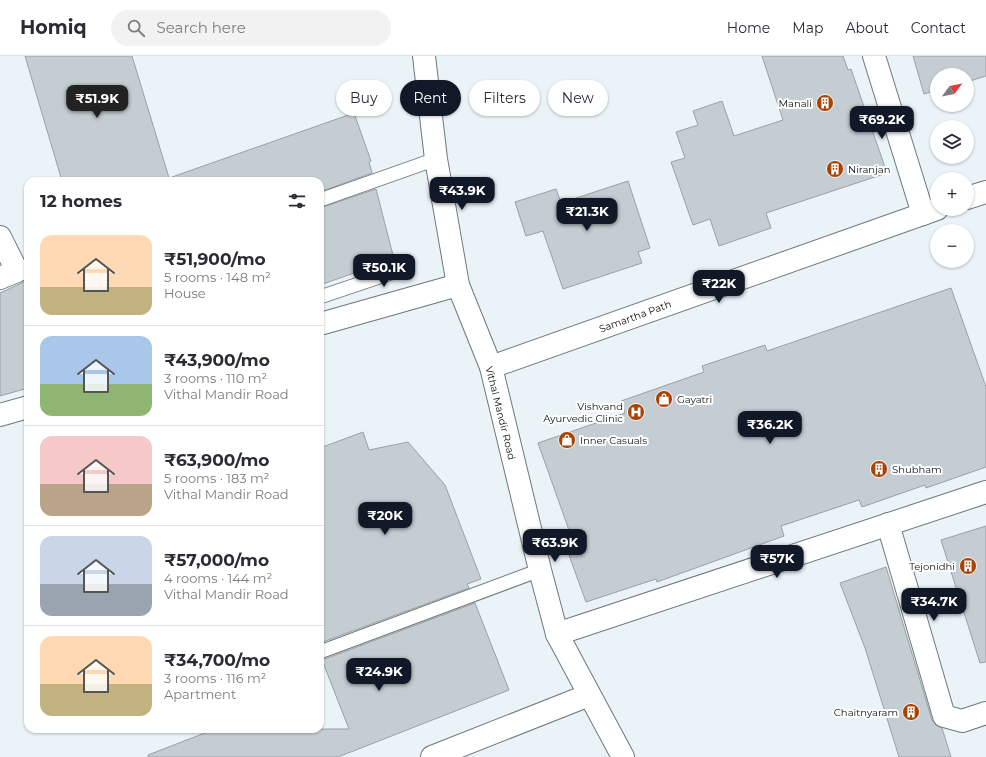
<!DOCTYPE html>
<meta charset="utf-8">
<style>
:root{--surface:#fff;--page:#f2f2f3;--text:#2b2b33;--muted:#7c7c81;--line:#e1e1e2;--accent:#111827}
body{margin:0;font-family:Montserrat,sans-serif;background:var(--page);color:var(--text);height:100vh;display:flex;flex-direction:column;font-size:15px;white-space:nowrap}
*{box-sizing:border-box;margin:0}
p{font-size:13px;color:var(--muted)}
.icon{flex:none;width:22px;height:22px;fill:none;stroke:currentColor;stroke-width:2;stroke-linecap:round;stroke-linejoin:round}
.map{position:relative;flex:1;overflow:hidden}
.drawer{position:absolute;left:24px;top:121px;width:300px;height:556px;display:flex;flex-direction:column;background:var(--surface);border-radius:12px;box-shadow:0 1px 3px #0004}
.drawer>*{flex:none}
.banner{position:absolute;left:336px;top:24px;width:380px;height:36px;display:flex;gap:8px}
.needle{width:26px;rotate:58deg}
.buttons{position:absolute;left:930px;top:12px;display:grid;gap:8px}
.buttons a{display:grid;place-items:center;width:44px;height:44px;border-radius:50%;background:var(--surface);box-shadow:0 1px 3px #0004;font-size:20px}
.price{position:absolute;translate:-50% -34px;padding:0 9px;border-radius:8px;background:var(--accent);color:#fff;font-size:13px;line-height:26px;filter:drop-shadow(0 1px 2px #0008)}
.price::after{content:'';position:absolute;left:50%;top:24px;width:12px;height:9px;margin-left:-6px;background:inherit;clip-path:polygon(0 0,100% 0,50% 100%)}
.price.selected{background:#222;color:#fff}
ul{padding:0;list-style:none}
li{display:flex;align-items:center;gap:12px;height:100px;padding:0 16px}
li+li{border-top:1px solid var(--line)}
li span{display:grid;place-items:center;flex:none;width:112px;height:80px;border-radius:12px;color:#555}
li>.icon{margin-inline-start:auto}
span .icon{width:48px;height:48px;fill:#fffc;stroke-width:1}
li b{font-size:17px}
h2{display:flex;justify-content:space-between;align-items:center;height:48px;padding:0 16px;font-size:17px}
.chip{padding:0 14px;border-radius:18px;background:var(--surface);box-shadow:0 1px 3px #0004;font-size:14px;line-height:36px}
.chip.selected{background:var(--accent);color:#fff}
header{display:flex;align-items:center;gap:24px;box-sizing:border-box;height:56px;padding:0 20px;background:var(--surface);border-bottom:1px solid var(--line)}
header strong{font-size:19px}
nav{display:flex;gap:22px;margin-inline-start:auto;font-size:14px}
.search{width:280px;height:36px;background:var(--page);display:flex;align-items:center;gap:10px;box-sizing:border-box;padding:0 14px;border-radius:22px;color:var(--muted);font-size:15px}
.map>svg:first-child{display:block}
.building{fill:#c3cdd2;stroke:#98a2a6}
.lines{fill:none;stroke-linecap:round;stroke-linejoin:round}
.lane-casing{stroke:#6e787c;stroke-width:15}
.street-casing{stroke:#6e787c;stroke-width:24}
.secondary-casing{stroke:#6e787c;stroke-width:24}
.lane{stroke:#fff;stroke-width:13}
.street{stroke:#fff;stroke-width:22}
.secondary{stroke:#fff;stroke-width:22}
.labels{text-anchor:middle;stroke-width:4;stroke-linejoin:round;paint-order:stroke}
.poi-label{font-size:10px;fill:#0d1112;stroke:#fff;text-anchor:end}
.street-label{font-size:10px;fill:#0d1112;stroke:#fff}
</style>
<header>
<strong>Homiq</strong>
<div class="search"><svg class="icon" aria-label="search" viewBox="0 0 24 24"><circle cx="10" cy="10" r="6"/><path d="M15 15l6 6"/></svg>Search here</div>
<nav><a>Home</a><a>Map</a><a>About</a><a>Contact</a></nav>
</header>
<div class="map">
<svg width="986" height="701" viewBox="0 0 986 701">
<rect width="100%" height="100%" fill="#e9f3f8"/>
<!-- building -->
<g class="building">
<path d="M25,0h107l38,125h-108z"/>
<path d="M762,0h81l5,14 3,-1 36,104 -121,40 5,15 -52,18 -9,-27 -17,6 -22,-63 14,-4 -9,-26 22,-7 -5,-14 29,-10 12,35 49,-16z"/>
<path d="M913,0h73v20l-19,6v-7h-30v15l-13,4z"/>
<path d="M354,57l17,48 -2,1 3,11 -52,19v-11h-148v-4z"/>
<path d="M628,125l22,67 -12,4 4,11 -79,26 -20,-58 -17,5 -11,-34 41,-13 5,14z"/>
<path d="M376,133l18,70 -74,26v-77z"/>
<path d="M28,224v108l-28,8v-103z"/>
<path d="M951,232l35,99v80l-60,21 -1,-3 -63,22 -3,-7 -78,26 3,10 -127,46 -1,-3 -70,23 -24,-66 8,-3 -32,-90 87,-30 -4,-12 83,-29 -2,-6 63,-21 2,6z"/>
<path d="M363,376l6,18 39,-8 37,43 36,94 -14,5 2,4 -149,55v-195z"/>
<path d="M986,470v136l-6,1 -39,-123z"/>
<path d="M886,511l46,153 4,5 6,3 9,29h-52l-34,-109 -25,-65z"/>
<path d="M475,547l34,87 -171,67h-190v-2l67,-26h134l-27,-69z"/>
</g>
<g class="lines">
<!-- lane casing -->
<g class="lane-casing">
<g id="lane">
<path d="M320,144l116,-41"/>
<path d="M320,241l74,-25"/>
<path d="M320,596l220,-82"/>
</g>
</g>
<!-- street casing -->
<g class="street-casing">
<g id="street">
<path d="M874,0l49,158"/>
<path d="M0,181l17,34 -17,7"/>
<path d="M320,268l138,-39"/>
<path d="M0,359l28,-8"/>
<path d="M888,468l56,192 18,5 24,-8"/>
<path d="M557,578l429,-142"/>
<path d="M432,701l157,-62"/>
</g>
</g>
<!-- secondary casing -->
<g class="secondary-casing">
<g id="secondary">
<path d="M424,0l12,103 22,126 33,82 49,203 17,64 66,123"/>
<path d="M967,142l19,-6"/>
<path d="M491,311l446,-158"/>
</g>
</g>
<!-- lane -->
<use href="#lane" class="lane"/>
<!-- street -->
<use href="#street" class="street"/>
<!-- secondary -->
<use href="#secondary" class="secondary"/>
</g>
<!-- icons -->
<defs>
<g id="building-disc" transform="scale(0.9)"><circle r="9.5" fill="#a64305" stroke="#fff"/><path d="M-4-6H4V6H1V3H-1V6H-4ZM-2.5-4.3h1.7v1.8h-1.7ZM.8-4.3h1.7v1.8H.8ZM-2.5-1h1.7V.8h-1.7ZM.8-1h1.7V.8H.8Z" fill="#fff"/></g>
<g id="shop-disc" transform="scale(0.9)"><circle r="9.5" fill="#a64305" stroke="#fff"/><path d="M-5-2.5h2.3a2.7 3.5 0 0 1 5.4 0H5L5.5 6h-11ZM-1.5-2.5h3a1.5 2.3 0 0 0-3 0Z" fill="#fff"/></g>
<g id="hospital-disc" transform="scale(0.9)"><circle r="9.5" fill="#a64305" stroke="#fff"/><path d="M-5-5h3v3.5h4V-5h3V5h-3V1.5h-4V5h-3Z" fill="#fff"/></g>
</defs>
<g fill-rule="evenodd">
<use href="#building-disc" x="825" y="47"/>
<use href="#building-disc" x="835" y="113"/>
<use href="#shop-disc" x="664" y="343"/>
<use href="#hospital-disc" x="636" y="356"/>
<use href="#shop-disc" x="567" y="384"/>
<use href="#building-disc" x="879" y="413"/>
<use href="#building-disc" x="968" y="510"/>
<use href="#building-disc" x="911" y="656"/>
</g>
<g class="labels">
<!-- poi labels -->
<g class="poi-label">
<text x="812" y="51">Manali</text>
<text x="848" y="117" text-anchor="start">Niranjan</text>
<text x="677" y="347" text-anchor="start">Gayatri</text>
<text x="623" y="354">Vishvand<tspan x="623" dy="12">Ayurvedic Clinic</tspan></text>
<text x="580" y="388" text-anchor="start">Inner Casuals</text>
<text x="892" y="417" text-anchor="start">Shubham</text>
<text x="955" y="514">Tejonidhi</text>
<text x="898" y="660">Chaitnyaram</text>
</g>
<!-- street labels -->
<g class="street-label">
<text transform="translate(635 260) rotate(-20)" y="4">Samartha Path</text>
<text transform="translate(501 357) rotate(76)" y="4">Vithal Mandir Road</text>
</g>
</g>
</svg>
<div class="buttons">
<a><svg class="needle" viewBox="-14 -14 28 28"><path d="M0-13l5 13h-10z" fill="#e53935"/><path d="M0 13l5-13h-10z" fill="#7c7c81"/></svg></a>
<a><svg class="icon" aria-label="layers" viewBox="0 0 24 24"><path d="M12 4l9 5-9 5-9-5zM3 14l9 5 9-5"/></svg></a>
<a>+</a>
<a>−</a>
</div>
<b class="price selected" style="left:97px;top:63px">₹51.9K</b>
<b class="price" style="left:882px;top:84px">₹69.2K</b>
<b class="price" style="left:462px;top:155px">₹43.9K</b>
<b class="price" style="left:587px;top:176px">₹21.3K</b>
<b class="price" style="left:384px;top:232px">₹50.1K</b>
<b class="price" style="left:719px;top:248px">₹22K</b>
<b class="price" style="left:770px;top:389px">₹36.2K</b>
<b class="price" style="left:385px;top:480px">₹20K</b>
<b class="price" style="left:555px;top:507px">₹63.9K</b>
<b class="price" style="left:777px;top:523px">₹57K</b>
<b class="price" style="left:934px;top:566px">₹34.7K</b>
<b class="price" style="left:379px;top:636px">₹24.9K</b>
<div class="banner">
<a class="chip">Buy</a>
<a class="chip selected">Rent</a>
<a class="chip">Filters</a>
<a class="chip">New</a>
</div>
<section class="drawer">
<h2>12 homes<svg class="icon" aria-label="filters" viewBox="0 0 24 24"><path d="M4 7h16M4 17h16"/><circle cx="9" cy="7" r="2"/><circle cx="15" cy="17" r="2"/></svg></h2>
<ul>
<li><span style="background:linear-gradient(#ffd9b3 65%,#c2b280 0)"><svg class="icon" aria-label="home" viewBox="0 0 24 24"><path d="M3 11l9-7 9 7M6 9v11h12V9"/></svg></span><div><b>₹51,900/mo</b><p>5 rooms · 148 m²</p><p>House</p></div></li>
<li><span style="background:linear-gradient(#a9c7e8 60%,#8fb573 0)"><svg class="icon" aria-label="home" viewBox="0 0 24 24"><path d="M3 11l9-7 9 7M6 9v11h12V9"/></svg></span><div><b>₹43,900/mo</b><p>3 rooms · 110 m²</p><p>Vithal Mandir Road</p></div></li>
<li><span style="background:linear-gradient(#f6c9c9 60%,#b9a48a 0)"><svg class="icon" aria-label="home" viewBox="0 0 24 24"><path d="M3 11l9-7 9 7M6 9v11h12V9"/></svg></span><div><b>₹63,900/mo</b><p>5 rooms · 183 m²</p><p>Vithal Mandir Road</p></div></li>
<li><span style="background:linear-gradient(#c9d6e8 60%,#9aa5b1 0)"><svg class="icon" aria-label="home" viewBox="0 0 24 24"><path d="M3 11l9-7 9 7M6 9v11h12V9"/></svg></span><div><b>₹57,000/mo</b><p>4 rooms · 144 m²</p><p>Vithal Mandir Road</p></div></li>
<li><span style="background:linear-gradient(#ffd9b3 60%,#c2b280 0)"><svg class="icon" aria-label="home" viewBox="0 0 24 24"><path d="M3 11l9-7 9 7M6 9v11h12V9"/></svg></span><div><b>₹34,700/mo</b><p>3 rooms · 116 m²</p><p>Apartment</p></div></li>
</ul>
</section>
</div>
